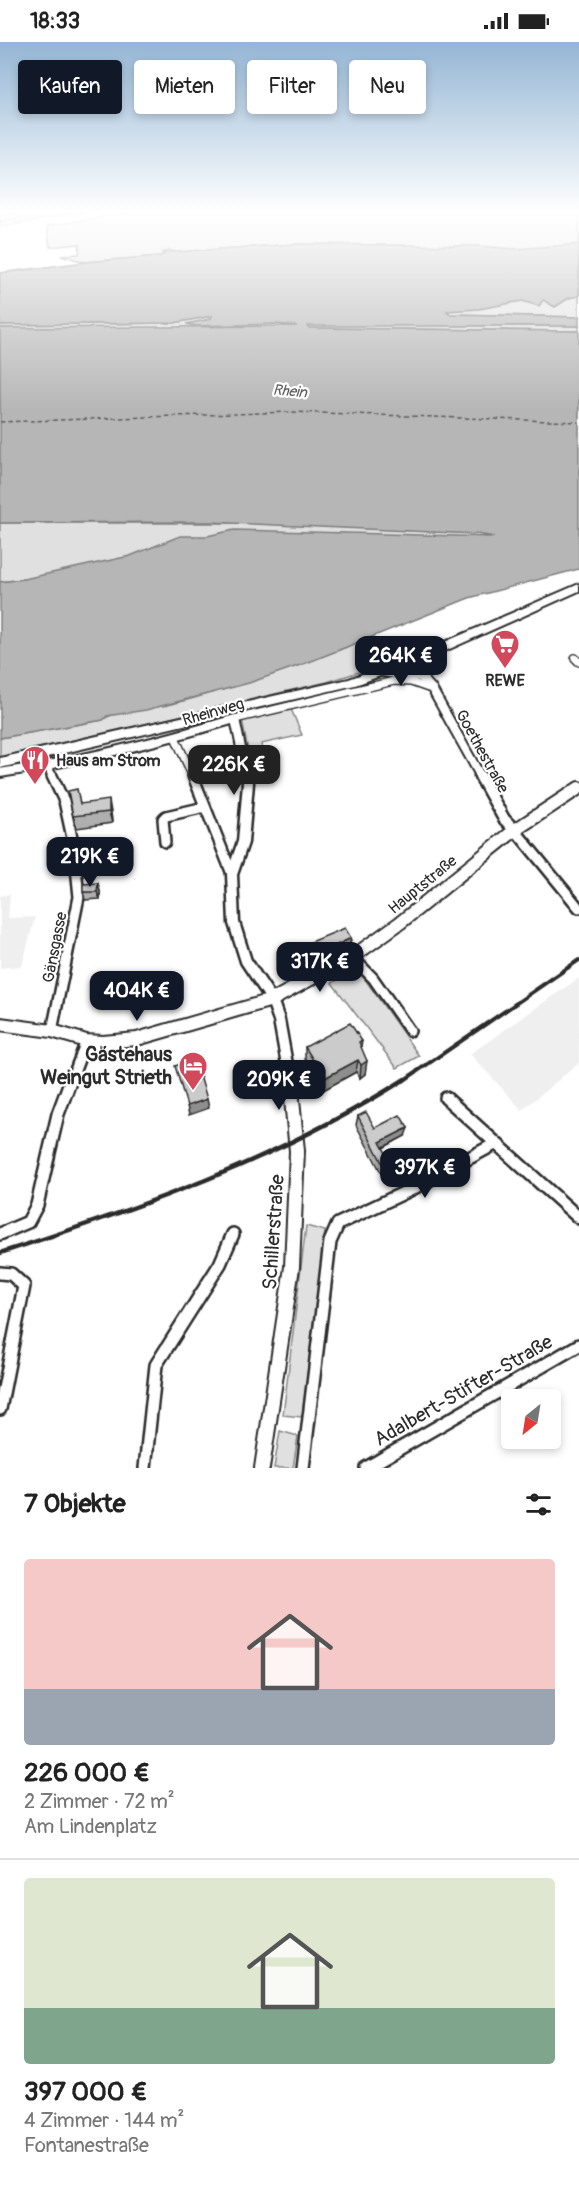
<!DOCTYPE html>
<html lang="de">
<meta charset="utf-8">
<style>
:root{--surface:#fff;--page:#f2f2f2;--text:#222;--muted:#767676;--line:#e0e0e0;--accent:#111827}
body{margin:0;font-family:Pangolin,sans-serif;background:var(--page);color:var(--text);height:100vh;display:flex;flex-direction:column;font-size:22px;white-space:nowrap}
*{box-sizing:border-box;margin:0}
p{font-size:20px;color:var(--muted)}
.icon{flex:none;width:33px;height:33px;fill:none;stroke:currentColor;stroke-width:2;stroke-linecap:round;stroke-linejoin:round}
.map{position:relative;height:1426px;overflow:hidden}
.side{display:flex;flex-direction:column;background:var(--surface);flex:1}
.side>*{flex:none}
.guide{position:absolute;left:18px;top:18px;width:543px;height:54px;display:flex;gap:12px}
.needle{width:39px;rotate:210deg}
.controls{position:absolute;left:501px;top:1347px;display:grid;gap:12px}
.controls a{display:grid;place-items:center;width:60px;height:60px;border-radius:6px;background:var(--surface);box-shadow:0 3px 9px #0003;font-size:30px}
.price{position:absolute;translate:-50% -51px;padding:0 14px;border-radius:12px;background:var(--accent);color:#fff;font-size:20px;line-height:39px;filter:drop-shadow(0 2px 3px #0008)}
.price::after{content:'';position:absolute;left:50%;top:36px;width:18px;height:14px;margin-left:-9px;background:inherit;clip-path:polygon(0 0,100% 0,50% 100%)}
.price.selected{background:#222;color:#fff}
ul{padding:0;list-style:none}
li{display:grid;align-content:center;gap:12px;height:318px;padding:0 24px}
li+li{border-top:2px solid var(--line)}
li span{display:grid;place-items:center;height:186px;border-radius:6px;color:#555}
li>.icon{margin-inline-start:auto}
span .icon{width:108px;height:108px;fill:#fffc;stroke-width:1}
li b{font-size:26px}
h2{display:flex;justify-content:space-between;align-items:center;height:72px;padding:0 24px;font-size:26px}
.pill{padding:0 21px;border-radius:6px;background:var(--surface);box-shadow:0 3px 9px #0003;font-size:21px;line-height:54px}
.pill.selected{background:var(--accent);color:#fff}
.status{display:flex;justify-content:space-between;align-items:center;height:42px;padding:0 30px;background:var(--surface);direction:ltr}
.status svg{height:16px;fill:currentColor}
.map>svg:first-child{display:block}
.built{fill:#efefef}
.green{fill:#e0e0e0;stroke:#868686;stroke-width:1.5}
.water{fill:#b6b6b6;stroke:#7e7e7e;stroke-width:1.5}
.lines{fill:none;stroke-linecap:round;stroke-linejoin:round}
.ferry{stroke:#5c5c5c;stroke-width:1.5;stroke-dasharray:4.5 3;stroke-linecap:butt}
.minor-far2-casing{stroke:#2b2b2b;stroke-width:10}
.minor-far1-casing{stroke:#2b2b2b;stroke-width:14}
.minor-casing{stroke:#2b2b2b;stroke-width:16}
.tertiary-far2-casing{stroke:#2b2b2b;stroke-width:12}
.tertiary-far1-casing{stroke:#2b2b2b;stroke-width:15}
.tertiary-casing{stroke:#2b2b2b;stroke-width:18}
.secondary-casing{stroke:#2b2b2b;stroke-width:16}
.primary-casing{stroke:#2b2b2b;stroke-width:4}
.minor-far2{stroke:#fff;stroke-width:7}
.minor-far1{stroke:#fff;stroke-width:9}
.minor{stroke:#fff;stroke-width:11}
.tertiary-far2{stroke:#fff;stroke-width:8}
.tertiary-far1{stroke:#fff;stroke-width:10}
.tertiary{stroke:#fff;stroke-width:14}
.secondary{stroke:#fff;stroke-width:12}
.primary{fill:#fff;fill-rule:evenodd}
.rail-far1{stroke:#2b2b2b;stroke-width:4}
.rail{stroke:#2b2b2b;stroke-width:4.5}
.wall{fill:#afafaf;stroke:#2b2b2b;stroke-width:1.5}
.shaded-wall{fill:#8e8e8e;stroke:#2b2b2b;stroke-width:1.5}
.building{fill:#cbcbcb;stroke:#2b2b2b;stroke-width:1.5}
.labels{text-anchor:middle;stroke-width:4.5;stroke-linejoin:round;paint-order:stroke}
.far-water-label{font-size:15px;font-style:italic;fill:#5c5c5c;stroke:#fff}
.poi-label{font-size:16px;font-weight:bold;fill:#2b2b2b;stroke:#fff}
.street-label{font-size:16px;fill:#2b2b2b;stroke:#fff}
.near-poi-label{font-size:20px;font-weight:bold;fill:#2b2b2b;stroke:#fff;text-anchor:end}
.near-street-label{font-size:20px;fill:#2b2b2b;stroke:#fff}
</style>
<div class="status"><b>18:33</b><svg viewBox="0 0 49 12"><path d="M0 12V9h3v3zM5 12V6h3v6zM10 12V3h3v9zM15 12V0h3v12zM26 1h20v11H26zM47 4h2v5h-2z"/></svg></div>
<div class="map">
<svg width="579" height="1426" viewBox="0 0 579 1426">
<rect width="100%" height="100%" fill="#fff"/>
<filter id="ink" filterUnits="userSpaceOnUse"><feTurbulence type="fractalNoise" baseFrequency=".0167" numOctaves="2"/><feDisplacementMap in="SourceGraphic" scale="12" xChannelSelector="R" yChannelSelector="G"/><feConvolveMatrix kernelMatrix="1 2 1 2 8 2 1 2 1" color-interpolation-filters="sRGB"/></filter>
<g filter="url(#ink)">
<!-- built -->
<g class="built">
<path d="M10,852l-2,24 27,-1 -13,49 -22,2v-72z"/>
<path d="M579,936v85l-57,47 -52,-56z"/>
</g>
<!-- green -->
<g class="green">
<path d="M39,168h51l-90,17v-5l33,-6 -33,5v-7z"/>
<path d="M145,168h434v107l-129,-3 -3,-3 9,-2 -11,-63 -149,-2 -121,8 -6,-2 -9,6 -75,6 -24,-7 18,-1 1,-10 -30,3 -3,-21z"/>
<path d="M213,274l-2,3 -23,5 9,2 79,-2 21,2 -6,2h-291v-3l174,-2z"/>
<path d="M308,283l271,1v5l-271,-3z"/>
<path d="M0,481h251l251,12 1,4 -191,-5 -219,36 -93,12z"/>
<path d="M373,595l30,21 -76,24 -327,75v-19l103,-18c8,-9 51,-12 65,-15 71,-18 138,-42 205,-68z"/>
<path d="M291,667l11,26 -41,9 7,29h-16l-10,-54z"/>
<path d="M357,926l62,88 -22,12 -65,-85z"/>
<path d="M306,1184l19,5 -23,186 -19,-2z"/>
<path d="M280,1389l18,5 -5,32h-19z"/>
</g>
<!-- water -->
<path class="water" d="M296,202l183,2 35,3 65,-5v52l-10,2 -14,9 -12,-7 -4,6 -17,-5 -43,8 -32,2 3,3 129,3v9h-271l1,2 270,3v238l-110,29 -160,64 -60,21 -103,27 -39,6 -4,4 -103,18v-156l24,-3 106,-23 50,-20h27l27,-6 260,7 -17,-3 -267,-12 -210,1v-195l297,-2 -21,-2 -79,2 -11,-2 25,-5 1,-3 -38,7 -174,2v-52l85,-11 75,-6 6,-2 -3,-2h12z"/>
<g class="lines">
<!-- ferry -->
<path class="ferry" d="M0,380l292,-10 287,10"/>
<!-- minor-far2 casing -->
<g class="minor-far2-casing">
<g id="minor-far2">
<path d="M575,616l4,4"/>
<path d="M235,677l159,-38 17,1 20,7"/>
<path d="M175,695l18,40"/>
<path d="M47,724l6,11"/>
</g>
</g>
<!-- minor-far1 casing -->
<g class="minor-far1-casing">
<g id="minor-far1">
<path d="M52,734l12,25 10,46 5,50 -27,134"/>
<path d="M193,734l39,98"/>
<path d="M515,788l64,78"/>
<path d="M165,800l-2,-23 3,-3 39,-9"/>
<path d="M352,915l21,21 37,53"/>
<path d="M71,1039l15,-40"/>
</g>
</g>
<!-- minor casing -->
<g class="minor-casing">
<g id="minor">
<path d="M446,1056l133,120"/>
<path d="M0,1192l28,-12 9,-17 21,-91 13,-35"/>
<path d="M0,1231l11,1 13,12 -24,123"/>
<path d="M145,1426l11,-103 64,-101 13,-30"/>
<path d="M303,1426l27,-226 8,-18 74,-35 83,-45"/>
<path d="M366,1426l213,-123"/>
</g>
</g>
<!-- tertiary-far2 casing -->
<g class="tertiary-far2-casing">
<g id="tertiary-far2">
<path d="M426,622l-13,-3 2,9 17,19 49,88"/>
<path d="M382,630l40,5"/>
<path d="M0,731c80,-12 158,-31 235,-54l12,58"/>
</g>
</g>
<!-- tertiary-far1 casing -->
<g class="tertiary-far1-casing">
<g id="tertiary-far1">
<path d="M247,734l1,7 -5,59 -11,32 2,49 12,38 26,39 7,20 11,61"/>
<path d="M480,734l24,43 11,11"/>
</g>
</g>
<!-- tertiary casing -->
<g class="tertiary-casing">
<path id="tertiary" d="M262,1426l30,-201 5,-116 -7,-72"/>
</g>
<!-- secondary casing -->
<g class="secondary-casing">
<path id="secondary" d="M0,982l52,7 34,10 17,1 34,-3 135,-39 83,-45 46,-33 114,-92 64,-42"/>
</g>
<!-- primary casing -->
<g class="primary-casing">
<path id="primary" d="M579,542v7l-154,69 -70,25 -355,83v-10l349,-79 68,-25z"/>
</g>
<!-- minor-far2 -->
<use href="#minor-far2" class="minor-far2"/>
<!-- minor-far1 -->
<use href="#minor-far1" class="minor-far1"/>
<!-- minor -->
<use href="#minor" class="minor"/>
<!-- tertiary-far2 -->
<use href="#tertiary-far2" class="tertiary-far2"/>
<!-- tertiary-far1 -->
<use href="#tertiary-far1" class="tertiary-far1"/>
<!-- tertiary -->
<use href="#tertiary" class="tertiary"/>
<!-- secondary -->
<use href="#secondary" class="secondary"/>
<!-- primary -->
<use href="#primary" class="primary"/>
<!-- rail-far1 -->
<path class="rail-far1" d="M403,1039l176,-121"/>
<!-- rail -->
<path class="rail" d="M0,1211c140,-45 281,-95 405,-174"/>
</g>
<!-- wall -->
<g class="wall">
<path d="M81,762l30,8 1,11 -35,5 -4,-12z"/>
<path d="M100,849v8l-15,1 -2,-8z"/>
<path d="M351,896l-2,11 -57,29 -8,-14v-11z"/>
<path d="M362,999l-1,6 4,27 -5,4 -4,-6 -38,21 -9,-15 1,-11 -5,-8v-12z"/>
<path d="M358,1074l17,12 30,8 -22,12 9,28 -7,4 -29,-55z"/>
</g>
<!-- shaded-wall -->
<g class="shaded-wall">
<path d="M109,758l2,12 1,11 -3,-11z"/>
<path d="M98,841l2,8v8l-3,-7z"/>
<path d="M351,896l-2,11 -57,29v-11z"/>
<path d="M358,1018l-2,12 -38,21 1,-12z"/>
<path d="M367,1019l-2,13 -5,4 1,-13z"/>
<path d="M207,1057l2,9 -20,7 -2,-9z"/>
<path d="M408,1086l-3,8 -27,14 2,-8z"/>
<path d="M394,1126l-2,8 -7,4 2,-8z"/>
</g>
<!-- building -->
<g class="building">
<path d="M77,747l3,15 29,-4v12l-36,4 -5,-25z"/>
<path d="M98,841l-1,9h-14v-8z"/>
<path d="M345,886l6,10 -59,29 -8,-14z"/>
<path d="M350,981l12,18 -3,1 8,19 -6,4 -3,-5 -39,21 -9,-16 5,-2 -10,-16z"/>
<path d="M195,1017l12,40 -20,7 -12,-40z"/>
<path d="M366,1070l9,16 25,-13 8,13 -28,14 14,26 -7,4 -29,-56z"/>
</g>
</g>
<!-- sky -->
<linearGradient id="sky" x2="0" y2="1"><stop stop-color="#94b5d4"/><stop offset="0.46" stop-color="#fff"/><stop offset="1" stop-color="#fff" stop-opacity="0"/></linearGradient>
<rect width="579" height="368" fill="url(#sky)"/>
<!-- icons -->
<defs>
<g id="supermarket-pin" transform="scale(1.5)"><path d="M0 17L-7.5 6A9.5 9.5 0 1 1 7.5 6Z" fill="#d1495b" stroke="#fff"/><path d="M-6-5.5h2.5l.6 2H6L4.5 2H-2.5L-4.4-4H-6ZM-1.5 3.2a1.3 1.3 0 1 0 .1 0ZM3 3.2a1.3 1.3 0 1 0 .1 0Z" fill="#fff"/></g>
<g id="restaurant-pin" transform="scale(1.5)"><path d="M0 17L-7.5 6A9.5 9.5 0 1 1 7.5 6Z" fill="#d1495b" stroke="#fff"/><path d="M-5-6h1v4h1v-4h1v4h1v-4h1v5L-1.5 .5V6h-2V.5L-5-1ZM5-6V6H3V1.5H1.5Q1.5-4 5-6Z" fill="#fff"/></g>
<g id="hotel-pin" transform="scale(1.5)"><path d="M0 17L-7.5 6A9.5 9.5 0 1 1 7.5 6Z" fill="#d1495b" stroke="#fff"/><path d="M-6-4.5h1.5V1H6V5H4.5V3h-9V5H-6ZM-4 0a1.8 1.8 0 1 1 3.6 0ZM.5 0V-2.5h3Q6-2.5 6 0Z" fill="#fff"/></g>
</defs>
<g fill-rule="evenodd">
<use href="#supermarket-pin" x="505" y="602"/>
<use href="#restaurant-pin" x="35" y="718"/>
<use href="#hotel-pin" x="193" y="1024"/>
</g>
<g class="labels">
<!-- far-water labels -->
<g class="far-water-label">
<text transform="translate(290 349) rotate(5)" y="5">Rhein</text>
</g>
<!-- poi labels -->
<g class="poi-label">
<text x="505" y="644">REWE</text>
<text x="56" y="724" text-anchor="start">Haus am Strom</text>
</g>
<!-- street labels -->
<g class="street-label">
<text transform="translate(213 669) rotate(-16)" y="6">Rheinweg</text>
<text transform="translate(483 709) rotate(61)" y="6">Goethestraße</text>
<text transform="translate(422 842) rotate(-39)" y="6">Hauptstraße</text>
<text transform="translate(54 905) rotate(-79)" y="6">Gänsgasse</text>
</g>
<!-- near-poi labels -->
<g class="near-poi-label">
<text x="172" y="1019">Gästehaus<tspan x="172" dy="23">Weingut Strieth</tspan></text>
</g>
<!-- near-street labels -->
<g class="near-street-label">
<text transform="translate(273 1190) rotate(-86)" y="7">Schillerstraße</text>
<text transform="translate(463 1348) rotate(-30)" y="7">Adalbert-Stifter-Straße</text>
</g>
</g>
</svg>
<div class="controls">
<a><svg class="needle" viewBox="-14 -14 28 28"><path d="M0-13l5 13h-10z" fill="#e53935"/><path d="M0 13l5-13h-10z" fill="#767676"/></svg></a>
</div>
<b class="price" style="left:401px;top:645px">264K €</b>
<b class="price selected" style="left:234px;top:754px">226K €</b>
<b class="price" style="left:90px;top:846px">219K €</b>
<b class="price" style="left:320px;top:951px">317K €</b>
<b class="price" style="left:137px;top:980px">404K €</b>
<b class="price" style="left:279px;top:1069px">209K €</b>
<b class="price" style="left:425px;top:1157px">397K €</b>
<div class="guide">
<a class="pill selected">Kaufen</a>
<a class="pill">Mieten</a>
<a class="pill">Filter</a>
<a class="pill">Neu</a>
</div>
</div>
<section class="side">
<h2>7 Objekte<svg class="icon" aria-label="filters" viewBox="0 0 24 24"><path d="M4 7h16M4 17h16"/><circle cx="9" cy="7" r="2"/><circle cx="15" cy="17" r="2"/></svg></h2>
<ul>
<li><span style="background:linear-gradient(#f6c9c9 70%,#9aa5b1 0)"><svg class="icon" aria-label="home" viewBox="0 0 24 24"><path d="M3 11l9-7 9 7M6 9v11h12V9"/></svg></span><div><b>226 000 €</b><p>2 Zimmer · 72 m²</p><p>Am Lindenplatz</p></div></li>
<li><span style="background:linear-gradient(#dfe7d0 70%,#7fa58c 0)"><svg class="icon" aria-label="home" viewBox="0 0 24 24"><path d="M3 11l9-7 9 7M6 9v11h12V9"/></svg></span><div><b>397 000 €</b><p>4 Zimmer · 144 m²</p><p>Fontanestraße</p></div></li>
</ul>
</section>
